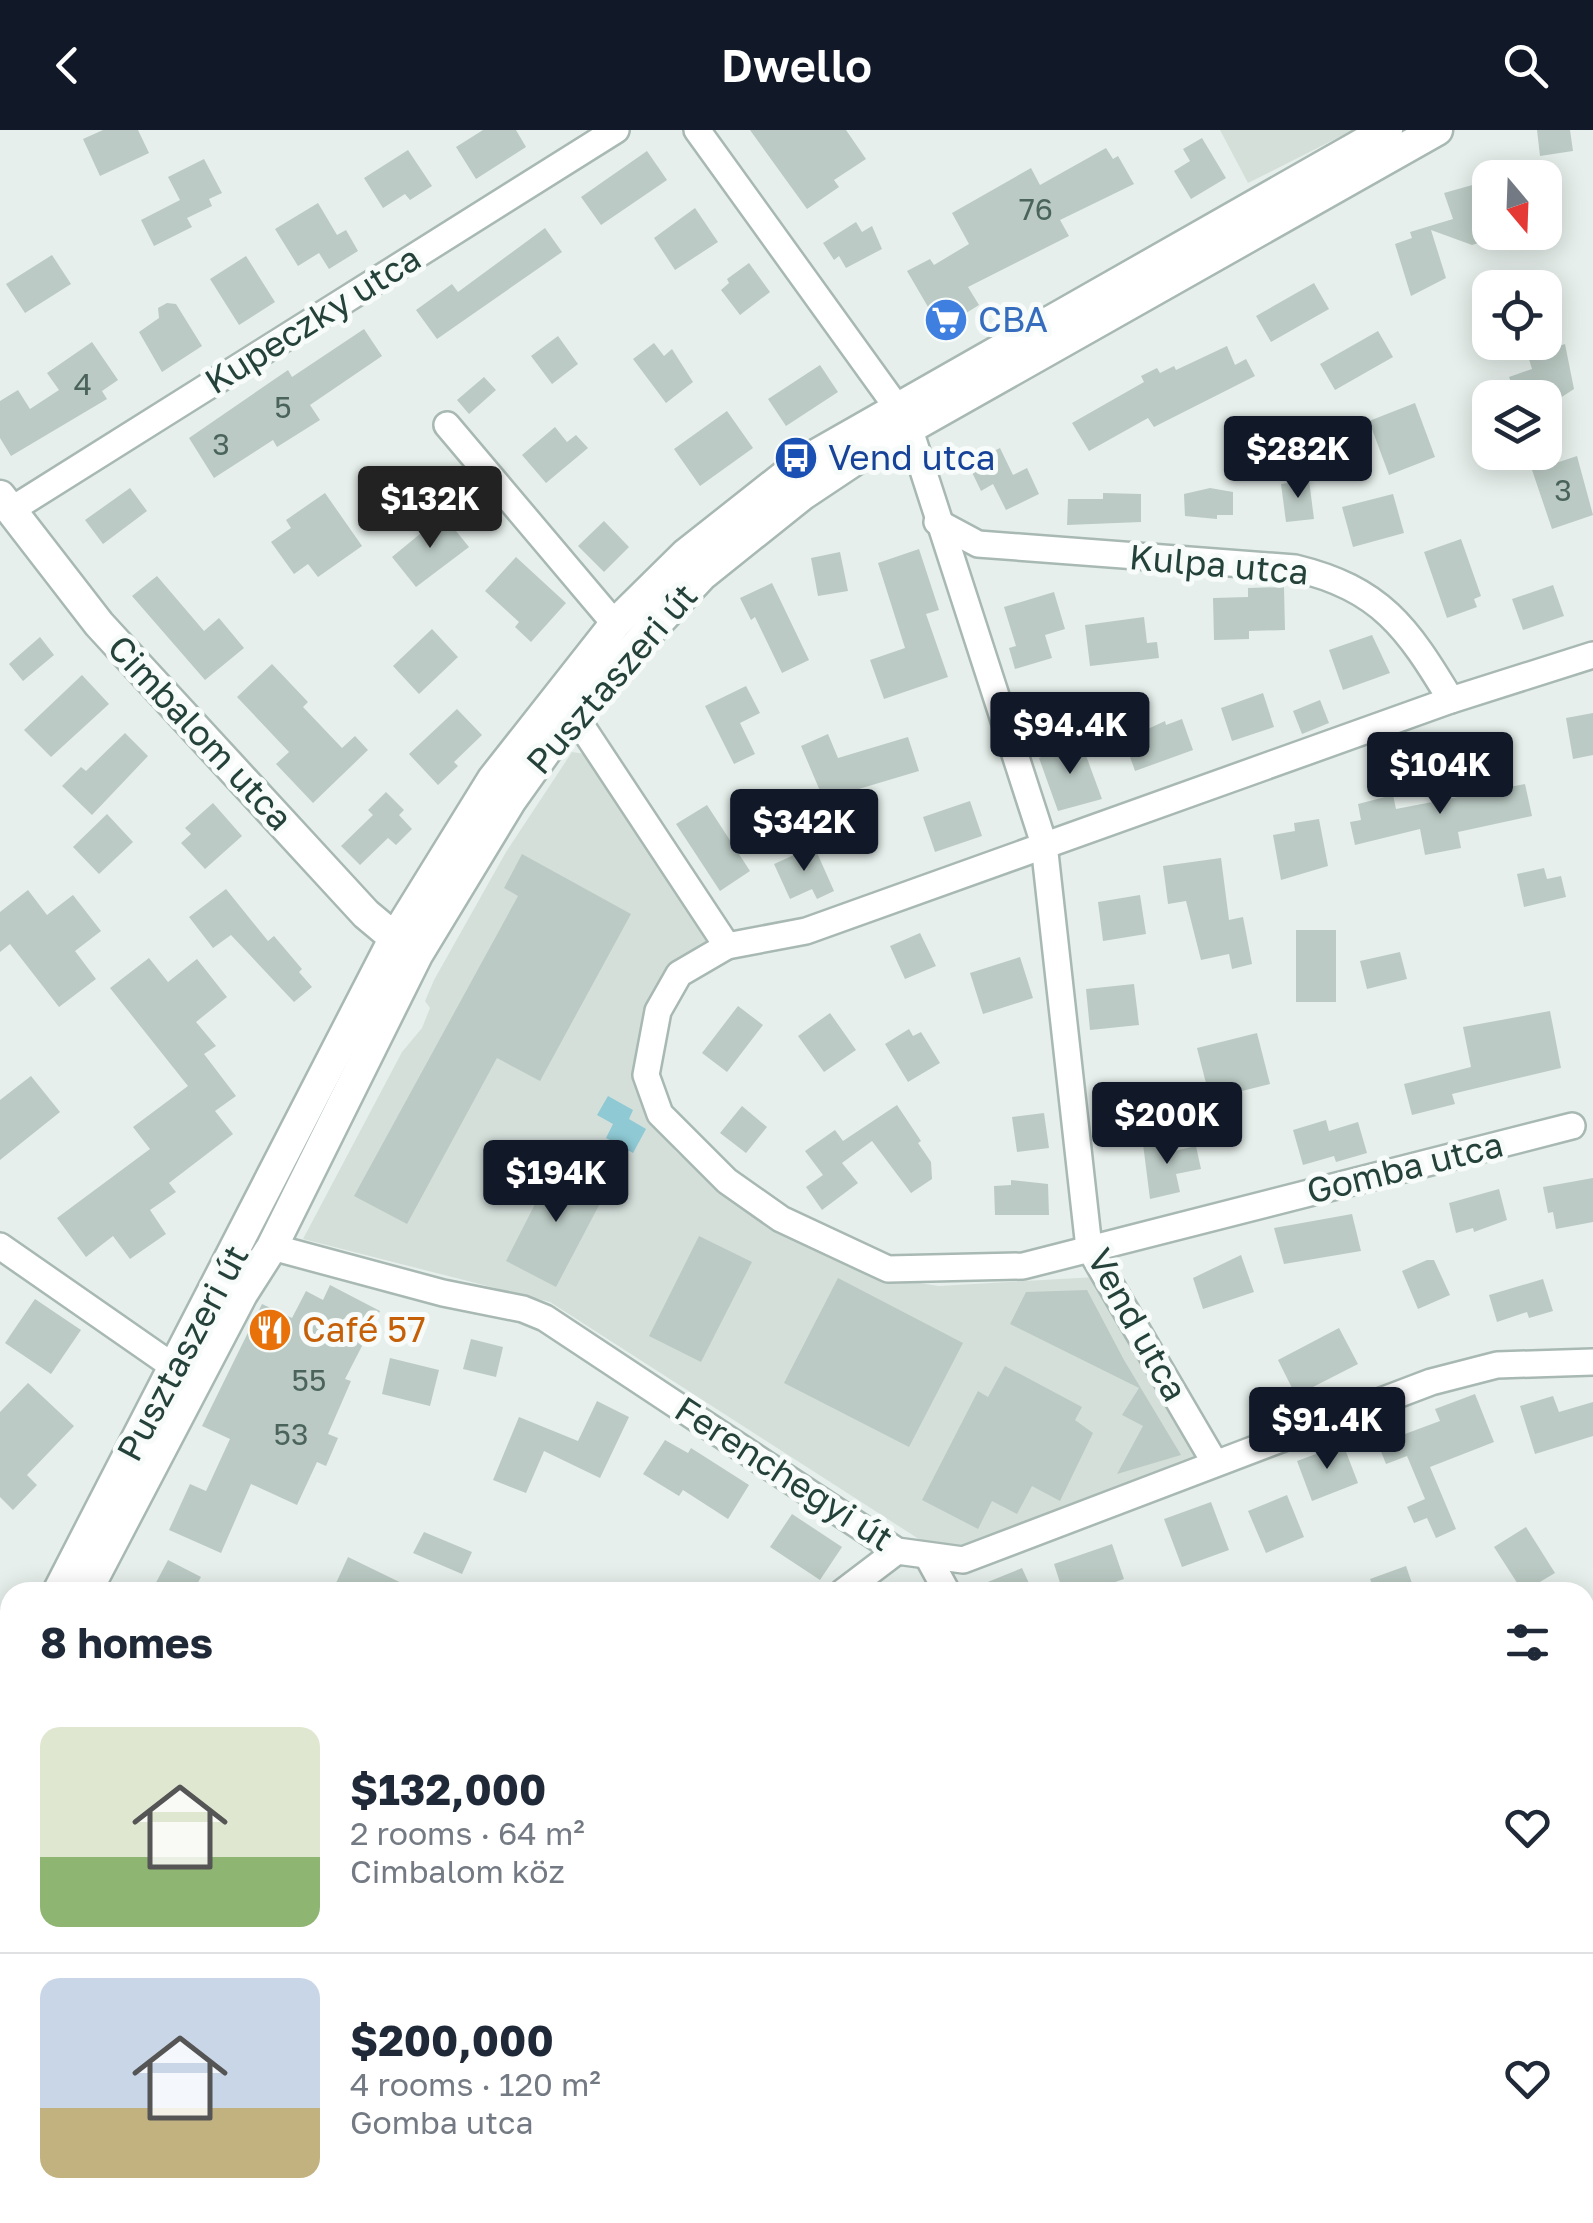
<!DOCTYPE html>
<meta charset="utf-8">
<style>
:root{--surface:#fff;--page:#f2f2f3;--text:#1f2937;--muted:#747a83;--line:#e0e1e3;--accent:#111827}
body{margin:0;font-family:"Golos Text",sans-serif;background:var(--page);color:var(--text);height:100vh;display:flex;flex-direction:column;font-size:38px;white-space:nowrap}
*{box-sizing:border-box;margin:0}
p{font-size:32px;color:var(--muted)}
.icon{flex:none;width:55px;height:55px;fill:none;stroke:currentColor;stroke-width:2;stroke-linecap:round;stroke-linejoin:round}
.map{position:relative;flex:1;overflow:hidden}
.sheet{position:absolute;left:0px;top:1452px;width:1595px;height:642px;display:flex;flex-direction:column;background:var(--surface);border-radius:30px 30px 0 0;box-shadow:0 5px 25px #0003}
.sheet>*{flex:none}
.needle{width:65px;rotate:161deg}
.buttons{position:absolute;left:1472px;top:30px;display:grid;gap:20px}
.buttons a{display:grid;place-items:center;width:90px;height:90px;border-radius:20px;background:var(--surface);box-shadow:0 5px 25px #0003;font-size:50px}
.price{position:absolute;translate:-50% -85px;padding:0 22px;border-radius:10px;background:var(--accent);color:#fff;font-size:32px;line-height:65px;filter:drop-shadow(0 2px 5px #0008)}
.price::after{content:'';position:absolute;left:50%;top:60px;width:30px;height:22px;margin-left:-15px;background:inherit;clip-path:polygon(0 0,100% 0,50% 100%)}
.price.on{background:#222;color:#fff}
ul{padding:0;list-style:none}
li{display:flex;align-items:center;gap:30px;height:250px;padding:0 40px}
li+li{border-top:2px solid var(--line)}
li span{display:grid;place-items:center;flex:none;width:280px;height:200px;border-radius:20px;color:#555}
li>.icon{margin-inline-start:auto}
span .icon{width:120px;height:120px;fill:#fffc;stroke-width:1}
li b{font-size:42px}
h2{display:flex;justify-content:space-between;align-items:center;height:120px;padding:0 40px;font-size:42px}
header{display:flex;justify-content:space-between;align-items:center;height:130px;padding:0 40px;background:var(--accent);color:#fff;font-size:45px;font-weight:600}
.map>svg:first-child{display:block}
.built{fill:#d4dfda}
.water{fill:#8ec9d4}
.building{fill:#bbcac4}
.lines{fill:none;stroke-linecap:round;stroke-linejoin:round}
.minor-casing{stroke:#a8b8b2;stroke-width:30}
.tertiary-casing{stroke:#a8b8b2;stroke-width:35}
.minor{stroke:#fff;stroke-width:25}
.tertiary{stroke:#fff;stroke-width:30}
.labels{text-anchor:middle;stroke-width:10;stroke-linejoin:round;paint-order:stroke}
.number-label{font-size:30px;fill:#4a645c}
.street-label{font-size:35px;fill:#24423a;stroke:#f7fbf9}
.shop-label{font-size:35px;fill:#366cbe;stroke:#f7fbf9;text-anchor:start}
.transit-label{font-size:35px;fill:#164399;stroke:#f7fbf9;text-anchor:start}
.food-label{font-size:35px;fill:#c56008;stroke:#f7fbf9;text-anchor:start}
</style>
<header><svg class="icon" aria-label="back" viewBox="0 0 24 24"><path d="M15 5l-7 7 7 7"/></svg>Dwello<svg class="icon" aria-label="search" viewBox="0 0 24 24"><circle cx="10" cy="10" r="6"/><path d="M15 15l6 6"/></svg></header>
<div class="map">
<svg width="1593" height="2093" viewBox="0 0 1593 2093">
<rect width="100%" height="100%" fill="#e6efeb"/>
<!-- built -->
<g class="built">
<path d="M1220,0h133l-105,53z"/>
<path d="M572,622l13,2 129,191 -37,22 -28,148 27,37 40,32 178,95 45,7 157,-9 102,183 -128,44 -101,45 -44,-6 -375,-241 -247,-63 99,-187 20,-24 8,-20 -5,-7 9,-21 72,-128z"/>
</g>
<!-- water -->
<path class="water" d="M608,966l25,14 -4,9 17,10 -13,24 -27,-15 7,-14 -16,-9z"/>
<!-- building -->
<g class="building">
<path d="M103,0h35l11,23 -49,23 -17,-37z"/>
<path d="M483,0h33l10,17 -50,32 -20,-32z"/>
<path d="M750,0h96l20,29 -32,21 5,7 -32,22z"/>
<path d="M1537,0h33l3,21 -33,5z"/>
<path d="M1202,8l24,40 -35,21 -17,-28 16,-10 -7,-12z"/>
<path d="M1106,18l7,11 5,-3 16,28 -74,36 9,16 -101,51 11,18 -37,23 -4,-4 -31,-53 23,-12 4,6 35,-21 -17,-31 79,-45 9,17z"/>
<path d="M408,20l24,36 -22,14 -5,-6 -22,14 -19,-30z"/>
<path d="M647,21l20,29 -66,45 -20,-28z"/>
<path d="M204,29l18,34 -13,6 3,7 -25,12 5,9 -38,19 -13,-26 39,-20 -12,-23z"/>
<path d="M1490,50v59l-18,6 -41,-15 15,48 -35,18 -16,-52 17,-6 -2,-6 43,-13 -9,-26z"/>
<path d="M318,73l19,32 9,-5 12,21 -29,18 -10,-16 -21,13 -23,-37z"/>
<path d="M695,78l23,34 -43,28 -21,-32z"/>
<path d="M856,92l6,10 10,-6 10,23 -36,19 -7,-12 -5,4 -11,-17z"/>
<path d="M545,98l17,24 -125,87 -21,-29 36,-26 6,8z"/>
<path d="M52,125l19,29 -46,29 -19,-29z"/>
<path d="M246,126l29,46 -36,23 -29,-46z"/>
<path d="M749,133l21,29 -30,23 -19,-25 8,-7 -2,-4z"/>
<path d="M1314,153l15,26 -58,33 -15,-26z"/>
<path d="M167,173l9,1 26,42 -40,26 -23,-40 20,-14 -1,-10z"/>
<path d="M364,199l18,27 -72,49 10,15 -43,27 -4,-7 -59,38 -25,-40 99,-68 4,7z"/>
<path d="M1378,201l15,26 -58,33 -15,-26z"/>
<path d="M558,206l20,28 -26,20 -21,-28z"/>
<path d="M92,212l26,38 -16,11 5,8 -96,57 -11,-18v-37l18,-11 12,19 29,-19 -12,-17z"/>
<path d="M654,213l10,13 8,-7 21,33 -27,21 -33,-44z"/>
<path d="M1565,214l9,45 -29,19v-10h-27l-9,-21 23,-8 -4,-13z"/>
<path d="M1227,216l8,19 11,-6 9,17 -101,51 -6,-9 -59,33 -17,-28 72,-41 -3,-6 16,-8 3,5 14,-7 2,4z"/>
<path d="M820,235l18,27 -52,34 -18,-27z"/>
<path d="M484,247l12,13 -27,24 -12,-14z"/>
<path d="M1415,273l20,54 -46,18 -20,-54z"/>
<path d="M727,281l26,37 -53,38 -26,-37z"/>
<path d="M555,297l12,15 9,-7 12,13 -42,35 -24,-28z"/>
<path d="M1000,318l13,27 14,-7 12,26 -33,16 -13,-26 -12,7 -13,-27z"/>
<path d="M1577,326l16,59 -41,14 -22,-65 17,-6 3,7z"/>
<path d="M1309,350l5,39 -28,3 -5,-38z"/>
<path d="M130,358l17,23 -44,33 -18,-24z"/>
<path d="M1210,358l23,4v23h-16v4l-32,-3 -1,-22z"/>
<path d="M325,363l37,53 -44,31 -10,-13 -14,10 -23,-32 20,-14 -5,-8z"/>
<path d="M1103,363l38,1v28l-74,3 1,-26h35z"/>
<path d="M1393,364l11,39 -51,14 -11,-40z"/>
<path d="M443,385l26,32 -53,40 -24,-30z"/>
<path d="M604,391l25,26 -25,25 -26,-26z"/>
<path d="M1461,409l20,57 -7,3 3,8 -30,11 -23,-66z"/>
<path d="M919,419l20,61 -13,4 22,63 -64,22 -14,-39 35,-12 -27,-85z"/>
<path d="M840,422l8,39 -30,5 -7,-38z"/>
<path d="M516,427l50,46 -35,39 -16,-15 4,-5 -34,-31z"/>
<path d="M157,446l47,55 15,-13 25,30 -39,32 -73,-84z"/>
<path d="M772,453l37,77 -27,13 -27,-56 -4,3 -11,-22z"/>
<path d="M1553,455l11,31 -41,14 -11,-31z"/>
<path d="M1284,457l1,43 -36,1v8l-35,1 -1,-42 35,-1v-9z"/>
<path d="M1054,462l11,37 -20,6 7,23 -37,11 -6,-21 7,-2 -12,-39z"/>
<path d="M1144,487l3,26 10,-1 2,16 -69,8 -5,-41z"/>
<path d="M432,499l26,28 -39,37 -26,-28z"/>
<path d="M1372,505l18,38 -47,17 -14,-40z"/>
<path d="M40,507l14,18 -31,26 -14,-17z"/>
<path d="M272,534l36,38 -5,5 39,41 13,-12 13,14 -55,53 -37,-39 13,-12 -52,-55z"/>
<path d="M82,545l27,29 -58,53 -27,-27z"/>
<path d="M746,556l14,27 -20,10 15,31 -21,10 -29,-58z"/>
<path d="M1263,563l11,34 -42,14 -11,-33z"/>
<path d="M1320,570l9,23 -27,11 -9,-23z"/>
<path d="M457,579l25,26 -28,27 4,4 -20,19 -29,-31z"/>
<path d="M1593,583v42l-20,4 -7,-41z"/>
<path d="M1182,589l11,31 -58,21 -11,-31 41,-19 1,4z"/>
<path d="M125,603l23,23 -56,59 -30,-29 19,-19 5,4z"/>
<path d="M828,604l10,24 70,-21 11,34 -67,20 6,14 -27,12 -30,-71z"/>
<path d="M1081,612l21,57 -44,12 -19,-53z"/>
<path d="M1525,654l7,32 -74,16 3,16 -36,7 -5,-26 -65,16 -5,-23 11,-2 -3,-16 35,-9 3,14z"/>
<path d="M386,662l18,18 -5,5 13,14 -16,16 -8,-7 -28,27 -19,-19 32,-31 -5,-5z"/>
<path d="M970,671l12,35 -47,16 -12,-35z"/>
<path d="M213,673l29,33 -37,33 -24,-26 10,-9 -6,-6z"/>
<path d="M707,675l43,66 -30,20 -44,-67z"/>
<path d="M107,684l26,28 -34,32 -26,-27z"/>
<path d="M1319,689l9,47 -47,14 -8,-45 22,-4 -1,-8z"/>
<path d="M814,716l20,45 -17,8 -5,-10 -22,10 -16,-35z"/>
<path d="M522,724l109,60 -91,167 -43,-23 -90,166 -53,-28 164,-300 -14,-8z"/>
<path d="M1221,728l8,62 14,-3 9,47 -20,5 -3,-15 -28,6 -15,-59 -18,3 -5,-38z"/>
<path d="M1544,738l3,11 14,-3 5,21 -42,10 -7,-33z"/>
<path d="M226,759l42,52 6,-5 28,33 -3,3 13,15 -18,15 -63,-67 -18,13 -24,-31z"/>
<path d="M28,760l19,25 26,-20 28,36 -26,20 21,28 -37,28 -49,-63 -10,8v-40z"/>
<path d="M1140,765l6,39 -43,7 -5,-39z"/>
<rect x="1296" y="800" width="40" height="72"/>
<path d="M920,803l16,33 -31,13 -15,-33z"/>
<path d="M1400,822l7,27 -40,10 -7,-28z"/>
<path d="M1020,827l13,41 -50,16 -13,-41z"/>
<path d="M149,828l19,24 29,-23 30,38 -31,25 20,24 -12,8 32,42 -21,15 18,23 -64,49 7,9 -26,18 16,24 -36,25 -17,-23 -27,21 -29,-39 93,-69 -17,-22 55,-41 -78,-98z"/>
<path d="M1134,854l5,41 -49,5 -4,-41z"/>
<path d="M738,876l25,19 -36,47 -25,-19z"/>
<path d="M1550,881l11,57 -109,26 3,10 -43,11 -8,-31 67,-17 -8,-40z"/>
<path d="M830,883l26,37 -32,22 -26,-36z"/>
<path d="M909,899l4,7 8,-4 19,31 -32,19 -23,-38z"/>
<path d="M1257,903l13,51 -60,15 -13,-51z"/>
<path d="M31,946l29,36 -60,48v-60z"/>
<path d="M897,975l24,36 -3,2 13,19 1,17 -21,14 -39,-52 -30,22 16,20 -36,27 -16,-23 17,-12 -18,-24 30,-21 8,11z"/>
<path d="M742,976l25,21 -21,26 -26,-20z"/>
<path d="M1044,983l5,35 -32,4 -5,-35z"/>
<path d="M1326,990l3,11 29,-9 9,31 -31,9 -2,-6 -31,9 -10,-35z"/>
<path d="M1167,1008l3,14 26,-6 5,23 -25,5 4,18 -30,7 -7,-55z"/>
<path d="M556,1033l51,27 -51,97 -50,-26z"/>
<path d="M1593,1048v44l-37,7 -3,-17 -5,1 -5,-26z"/>
<path d="M1011,1050l37,4 1,31h-54l-1,-29 17,-1z"/>
<path d="M1499,1059l8,31 -33,12 -1,-4 -17,5 -7,-30z"/>
<path d="M1352,1084l9,37 -77,13 -10,-36z"/>
<path d="M699,1106l53,26 -51,100 -52,-26z"/>
<path d="M1241,1125l13,37 -51,17 -10,-31z"/>
<path d="M1427,1130h7l16,35 -32,14 -16,-38z"/>
<path d="M838,1148l125,65 -54,104 -125,-64z"/>
<path d="M1543,1149l10,32 -24,7 -2,-6 -30,10 -8,-27z"/>
<path d="M330,1155l50,26 -35,68 6,2 -23,53 10,4 -12,28 -9,-4 -20,43 -46,-21 -30,69 -52,-23 21,-46 16,7 24,-52 -28,-13 60,-122 30,14 14,-27 17,9z"/>
<path d="M1087,1160l37,70 57,95 -64,19 26,-48 -21,-11 17,-27 -129,-64 16,-32z"/>
<path d="M35,1169l46,31 -30,44 -46,-31z"/>
<path d="M1339,1198l19,36 -45,23 6,13 -17,8 -24,-48z"/>
<path d="M471,1209l32,8 -7,30 -33,-8z"/>
<path d="M390,1228l49,12 -9,36 -48,-12z"/>
<path d="M1005,1236l77,41 -7,13 18,13 -33,68 -28,-15 -15,28 -25,-13 -14,28 -56,-29 56,-109 10,6z"/>
<path d="M28,1253l46,43 -47,49 10,10 -24,25 -13,-13v-85z"/>
<path d="M1475,1264l19,48 -64,25 26,62 -20,9 -9,-20 -13,5 -7,-16 18,-8 -18,-43 -21,8 -8,-20 62,-23 -5,-12z"/>
<path d="M1553,1266l6,16 34,-10v34l-58,18 -15,-48z"/>
<path d="M597,1271l32,16 -29,61 -56,-27 -18,42 -33,-13 26,-63 59,24z"/>
<path d="M665,1310l23,13 3,-5 58,37 -21,34 -45,-29 -4,6 -36,-22z"/>
<path d="M1343,1314l15,39 -46,18 -15,-40z"/>
<path d="M1287,1365l17,42 -38,16 -18,-42z"/>
<path d="M1211,1372l18,48 -47,17 -18,-48z"/>
<path d="M792,1384l50,33 -22,33 -50,-33z"/>
<path d="M1526,1397l29,46 -32,19 -29,-45z"/>
<path d="M424,1402l48,20 -10,22 -49,-21z"/>
<path d="M1112,1414l12,35 -38,13h-23l-9,-28z"/>
<path d="M348,1427l72,35h-88z"/>
<path d="M168,1430l33,17 -8,15h-42z"/>
<path d="M1406,1436l9,26h-40l-5,-13z"/>
<path d="M1022,1438l11,24h-70z"/>
</g>
<g class="lines">
<!-- minor casing -->
<g class="minor-casing">
<g id="minor">
<path d="M697,0l199,276"/>
<path d="M447,295l168,199"/>
<path d="M909,297l135,417 45,404 126,215"/>
<path d="M11,380l605,-380"/>
<path d="M937,392l41,22 317,24c86,21 112,59 156,132"/>
<path d="M573,583l154,233 79,-15 645,-231 142,-45"/>
<path d="M727,816l-48,28 -21,37 -12,64 14,39 67,67 54,38 107,50 135,-3 549,-140"/>
<path d="M0,1116l174,121"/>
<path d="M272,1117l171,46 80,16 22,9 352,233 66,9 468,-178 66,-17 96,-3"/>
<path d="M929,1429l18,33"/>
<path d="M843,1462l54,-41"/>
<path d="M1585,1517l8,-1"/>
<path d="M0,1522l10,7"/>
<path d="M1585,1814l8,-3"/>
<path d="M674,2085l2,8"/>
</g>
</g>
<!-- tertiary casing -->
<g class="tertiary-casing">
<g id="tertiary">
<path d="M0,366l99,128 267,290 43,36"/>
<path d="M58,1462l336,-653 99,-160 122,-155 71,-70 114,-90 587,-334"/>
<path d="M86,1462l156,-298 30,-47 145,-292 94,-155 62,-87 129,-138 100,-80 60,-40 575,-325"/>
<path d="M0,1571l10,-19"/>
<path d="M0,1628l10,-20"/>
<path d="M0,2068l14,25"/>
<path d="M1566,2085l27,2"/>
<path d="M1104,2093l13,-8"/>
</g>
</g>
<!-- minor -->
<use href="#minor" class="minor"/>
<!-- tertiary -->
<use href="#tertiary" class="tertiary"/>
</g>
<!-- icons -->
<defs>
<g id="supermarket-disc" transform="scale(2.25)"><circle r="9.5" fill="#3f7fe0" stroke="#f7fbf9"/><path d="M-6-5.5h2.5l.6 2H6L4.5 2H-2.5L-4.4-4H-6ZM-1.5 3.2a1.3 1.3 0 1 0 .1 0ZM3 3.2a1.3 1.3 0 1 0 .1 0Z" fill="#fff"/></g>
<g id="bus-disc" transform="scale(2.25)"><circle r="9.5" fill="#1a4fb4" stroke="#f7fbf9"/><path d="M-5-6H5V4H4V6H2V4H-2V6H-4V4H-5ZM-3.5-4V0h7V-4ZM-3.5 1.2v1.5H-2V1.2ZM2 1.2v1.5H3.5V1.2Z" fill="#fff"/></g>
<g id="restaurant-disc" transform="scale(2.25)"><circle r="9.5" fill="#e8710a" stroke="#f7fbf9"/><path d="M-5-6h1v4h1v-4h1v4h1v-4h1v5L-1.5 .5V6h-2V.5L-5-1ZM5-6V6H3V1.5H1.5Q1.5-4 5-6Z" fill="#fff"/></g>
</defs>
<g fill-rule="evenodd">
<use href="#supermarket-disc" x="946" y="190"/>
<use href="#bus-disc" x="796" y="328"/>
<use href="#restaurant-disc" x="270" y="1200"/>
</g>
<g class="labels">
<!-- number labels -->
<g class="number-label">
<text x="1036" y="90">76</text>
<text x="83" y="265">4</text>
<text x="283" y="288">5</text>
<text x="221" y="325">3</text>
<text x="1563" y="371">3</text>
<text x="309" y="1261">55</text>
<text x="291" y="1315">53</text>
</g>
<!-- street labels -->
<g class="street-label">
<text transform="translate(313 190) rotate(-32)" y="12">Kupeczky utca</text>
<text transform="translate(1219 435) rotate(5)" y="12">Kulpa utca</text>
<text transform="translate(612 549) rotate(-49)" y="12">Pusztaszeri út</text>
<text transform="translate(200 603) rotate(47)" y="12">Cimbalom utca</text>
<text transform="translate(1405 1038) rotate(-14)" y="12">Gomba utca</text>
<text transform="translate(1137 1195) rotate(61)" y="12">Vend utca</text>
<text transform="translate(183 1223) rotate(-62)" y="12">Pusztaszeri út</text>
<text transform="translate(784 1344) rotate(33)" y="12">Ferenchegyi út</text>
</g>
<!-- shop labels -->
<g class="shop-label">
<text x="978" y="202">CBA</text>
</g>
<!-- transit labels -->
<g class="transit-label">
<text x="828" y="340">Vend utca</text>
</g>
<!-- food labels -->
<g class="food-label">
<text x="302" y="1212">Café 57</text>
</g>
</g>
</svg>
<div class="buttons">
<a><svg class="needle" viewBox="-14 -14 28 28"><path d="M0-13l5 13h-10z" fill="#e53935"/><path d="M0 13l5-13h-10z" fill="#747a83"/></svg></a>
<a><svg class="icon" aria-label="locate" viewBox="0 0 24 24"><circle cx="12" cy="12" r="6"/><path d="M12 2v4M12 18v4M2 12h4M18 12h4"/></svg></a>
<a><svg class="icon" aria-label="layers" viewBox="0 0 24 24"><path d="M12 4l9 5-9 5-9-5zM3 14l9 5 9-5"/></svg></a>
</div>
<b class="price" style="left:1298px;top:371px">$282K</b>
<b class="price on" style="left:430px;top:421px">$132K</b>
<b class="price" style="left:1070px;top:647px">$94.4K</b>
<b class="price" style="left:1440px;top:687px">$104K</b>
<b class="price" style="left:804px;top:744px">$342K</b>
<b class="price" style="left:1167px;top:1037px">$200K</b>
<b class="price" style="left:556px;top:1095px">$194K</b>
<b class="price" style="left:1327px;top:1342px">$91.4K</b>
<section class="sheet">
<h2>8 homes<svg class="icon" aria-label="filters" viewBox="0 0 24 24"><path d="M4 7h16M4 17h16"/><circle cx="9" cy="7" r="2"/><circle cx="15" cy="17" r="2"/></svg></h2>
<ul>
<li><span style="background:linear-gradient(#dfe7d0 65%,#8fb573 0)"><svg class="icon" aria-label="home" viewBox="0 0 24 24"><path d="M3 11l9-7 9 7M6 9v11h12V9"/></svg></span><div><b>$132,000</b><p>2 rooms · 64 m²</p><p>Cimbalom köz</p></div><svg class="icon" aria-label="heart" viewBox="0 0 24 24"><path d="M12 20l-8-8c-3-5 5-10 8-4 3-6 11-1 8 4z"/></svg></li>
<li><span style="background:linear-gradient(#c9d6e8 65%,#c2b280 0)"><svg class="icon" aria-label="home" viewBox="0 0 24 24"><path d="M3 11l9-7 9 7M6 9v11h12V9"/></svg></span><div><b>$200,000</b><p>4 rooms · 120 m²</p><p>Gomba utca</p></div><svg class="icon" aria-label="heart" viewBox="0 0 24 24"><path d="M12 20l-8-8c-3-5 5-10 8-4 3-6 11-1 8 4z"/></svg></li>
</ul>
</section>
</div>
